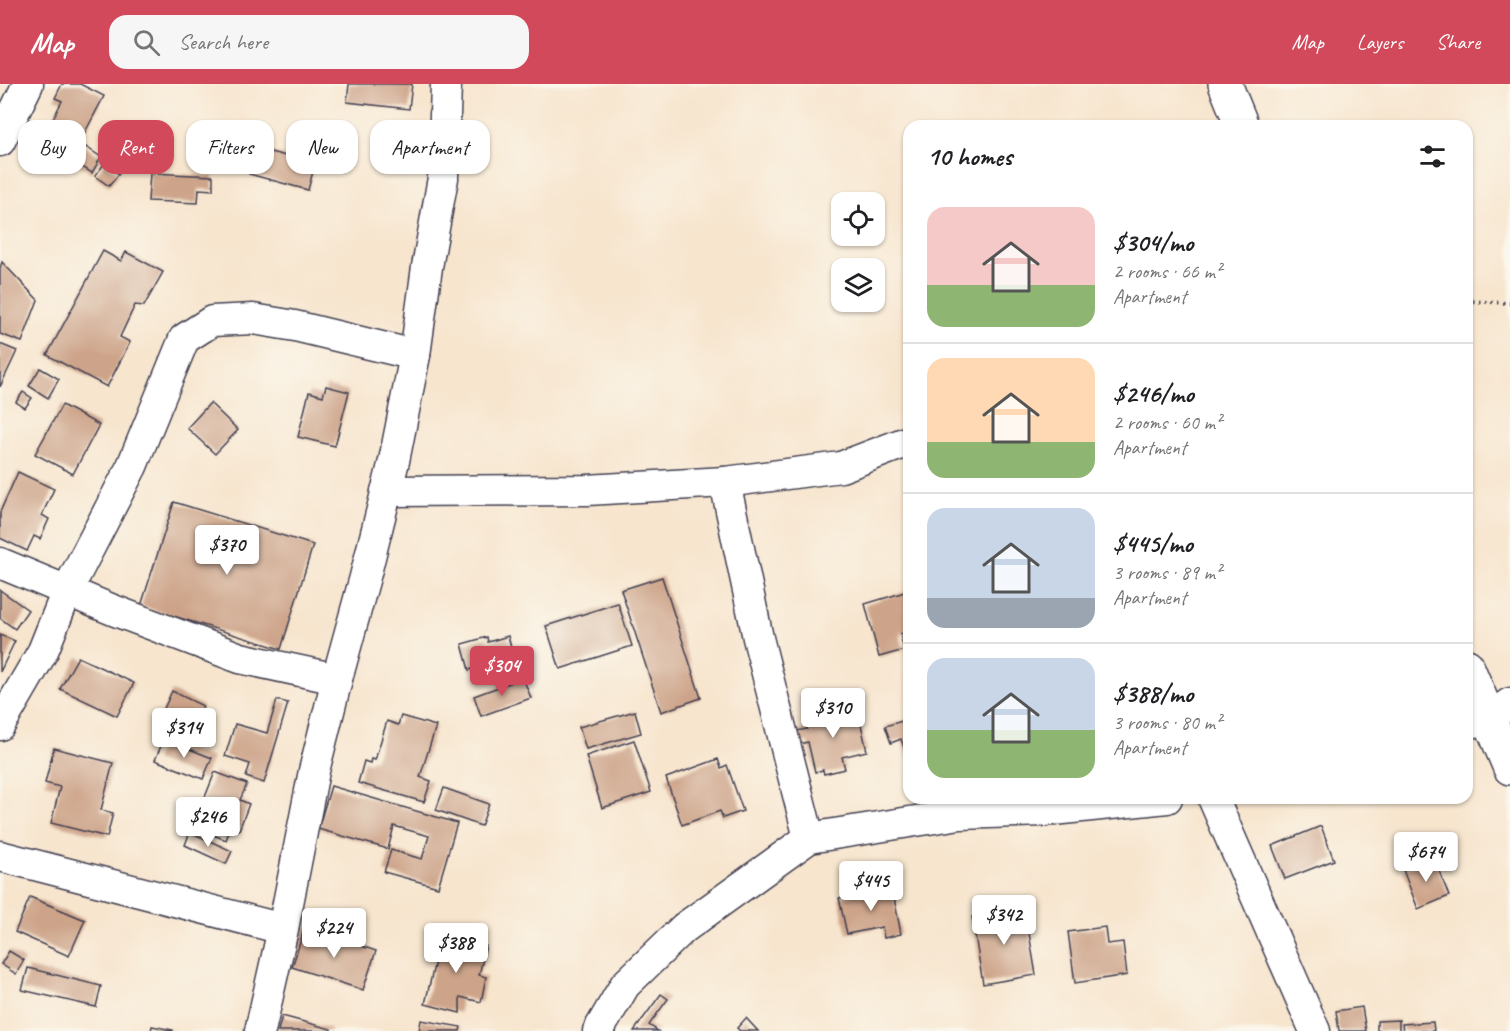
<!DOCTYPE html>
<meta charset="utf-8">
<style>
:root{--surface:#fff;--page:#f6f6f6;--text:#202124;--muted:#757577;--line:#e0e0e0;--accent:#d1495b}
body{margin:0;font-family:Caveat,sans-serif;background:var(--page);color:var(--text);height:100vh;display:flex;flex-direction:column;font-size:22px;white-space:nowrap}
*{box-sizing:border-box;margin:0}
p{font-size:20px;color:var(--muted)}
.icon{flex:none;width:33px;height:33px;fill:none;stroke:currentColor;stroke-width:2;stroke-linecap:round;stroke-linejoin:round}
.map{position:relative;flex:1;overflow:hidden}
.drawer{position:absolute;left:903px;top:36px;width:570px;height:684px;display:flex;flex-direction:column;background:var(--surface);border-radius:18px;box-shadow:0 2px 4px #0004}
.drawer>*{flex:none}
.top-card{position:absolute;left:18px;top:36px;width:570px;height:54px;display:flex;gap:12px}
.controls{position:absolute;left:831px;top:108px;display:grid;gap:12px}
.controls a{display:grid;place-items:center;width:54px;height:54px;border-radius:12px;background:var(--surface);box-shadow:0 2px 4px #0004;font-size:30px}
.price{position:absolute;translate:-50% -51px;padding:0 14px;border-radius:6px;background:#fff;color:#222;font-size:20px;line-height:39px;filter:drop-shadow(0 2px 3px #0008)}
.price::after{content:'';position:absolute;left:50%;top:36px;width:18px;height:14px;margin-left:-9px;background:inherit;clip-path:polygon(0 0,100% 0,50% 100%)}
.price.on{background:var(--accent);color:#fff}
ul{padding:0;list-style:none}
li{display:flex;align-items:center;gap:18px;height:150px;padding:0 24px}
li+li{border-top:2px solid var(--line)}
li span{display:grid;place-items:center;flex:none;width:168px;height:120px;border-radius:18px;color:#555}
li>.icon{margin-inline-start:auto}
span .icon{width:72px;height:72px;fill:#fffc;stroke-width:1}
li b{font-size:26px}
h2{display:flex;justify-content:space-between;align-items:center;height:72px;padding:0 24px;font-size:26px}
.tag{padding:0 21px;border-radius:18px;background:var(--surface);box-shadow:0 2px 4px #0004;font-size:21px;line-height:54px}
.tag.on{background:var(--accent);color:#fff}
header{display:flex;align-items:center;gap:36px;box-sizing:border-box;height:84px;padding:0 30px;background:var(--accent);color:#fff}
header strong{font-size:28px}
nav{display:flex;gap:33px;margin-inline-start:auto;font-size:21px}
.search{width:420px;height:54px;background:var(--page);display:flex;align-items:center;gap:15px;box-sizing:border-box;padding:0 21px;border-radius:18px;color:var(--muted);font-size:22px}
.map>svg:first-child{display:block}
.building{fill:#cda48a}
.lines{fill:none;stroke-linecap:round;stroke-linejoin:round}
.minor-casing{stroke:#423f51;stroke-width:33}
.secondary-casing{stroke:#423f51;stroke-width:36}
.path{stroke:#423f51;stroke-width:4;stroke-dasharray:1.5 4.5;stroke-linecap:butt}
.minor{stroke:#fff;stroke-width:30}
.secondary{stroke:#fff;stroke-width:33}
</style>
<header>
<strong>Map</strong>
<div class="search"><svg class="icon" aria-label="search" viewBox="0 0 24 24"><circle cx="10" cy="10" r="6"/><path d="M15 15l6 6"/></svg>Search here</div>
<nav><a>Map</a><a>Layers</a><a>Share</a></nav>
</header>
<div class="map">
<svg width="1510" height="947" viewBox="0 0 1510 947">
<rect width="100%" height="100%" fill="#fbf7ec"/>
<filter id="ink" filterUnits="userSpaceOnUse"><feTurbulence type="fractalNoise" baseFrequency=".0167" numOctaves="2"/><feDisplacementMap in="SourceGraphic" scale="12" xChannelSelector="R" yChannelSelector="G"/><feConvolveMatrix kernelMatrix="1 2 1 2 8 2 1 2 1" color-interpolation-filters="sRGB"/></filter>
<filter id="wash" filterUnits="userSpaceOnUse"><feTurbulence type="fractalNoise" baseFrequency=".008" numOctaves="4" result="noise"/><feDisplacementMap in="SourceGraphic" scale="24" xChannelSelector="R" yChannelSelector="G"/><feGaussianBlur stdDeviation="1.35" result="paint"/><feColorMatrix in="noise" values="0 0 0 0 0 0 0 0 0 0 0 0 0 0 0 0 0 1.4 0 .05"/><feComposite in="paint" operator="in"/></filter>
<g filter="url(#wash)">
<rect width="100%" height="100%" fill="#f7e5ce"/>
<g id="blocks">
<!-- building -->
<g class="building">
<path d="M62,0h18l24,12 -23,44 -31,-15 12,-24 -7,-3z"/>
<path d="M349,0h63l-3,25 -62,-7z"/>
<path d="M86,63l15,10 -9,16 -18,-11z"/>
<path d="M256,64l59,16 -7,26 -59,-16z"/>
<path d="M332,70l11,1 -1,16 -12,-1z"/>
<path d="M104,80l15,10 -10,12 -14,-10z"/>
<path d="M150,89l63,3v14l-14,-1 -1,14 -50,-2z"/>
<path d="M103,167l18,10 5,-9 37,20 -19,34 -9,-1 -15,32 10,5 -23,45 -60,-32z"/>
<path d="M2,178l36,38 -16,42 -22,-8v-66z"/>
<path d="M0,260l17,7 -17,36z"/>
<path d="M40,284l19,11 -11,19 -19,-12z"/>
<path d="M326,302l23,6 -14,54 -37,-9 11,-45 14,4z"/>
<path d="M23,308l9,6 -7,10 -9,-6z"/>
<path d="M210,319l28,27 -23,24 -28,-26z"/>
<path d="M62,321l37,20 -26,49 -38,-20z"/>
<path d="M18,388l36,17 -12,26 7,4 -9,20 -6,-3 -7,15 -27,-13v-26z"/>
<path d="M174,418l139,43 -32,104 -140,-43z"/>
<path d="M662,493l39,121 -40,14 -40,-122z"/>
<path d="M0,506l28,20 -13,19 -15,-11z"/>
<path d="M908,507l1,40 -9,3 4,16 -25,7 -14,-53z"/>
<path d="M618,519l14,43 -72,23 -14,-43z"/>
<path d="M0,551l15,6 -15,31z"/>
<path d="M508,552l6,22 -45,12 -7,-26 25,-7 1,5z"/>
<path d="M78,573l56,26 -17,33 -57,-27z"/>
<path d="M523,594l8,20 -50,18 -7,-20z"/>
<path d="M172,607l31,15 -16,35 -31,-15z"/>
<path d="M277,616l11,3 -24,80 -18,-6 4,-13 -25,-8 10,-32 32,9z"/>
<path d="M857,623l10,44 -25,6 3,12 -21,5 -1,-4 -8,2 -7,-30 -9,2 -2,-13 10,-2 -2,-9z"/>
<path d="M635,627l6,22 -55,16 -7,-22z"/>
<path d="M401,632l35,10 -16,51 11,4 -7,21 -66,-19 6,-22 6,2 1,-4 4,1 12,-39 11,4z"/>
<path d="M909,635v43l-8,-23 -10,4 -6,-17z"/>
<path d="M164,655l48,19 -9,21 -48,-19z"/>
<path d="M634,656l17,52 -49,16 -16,-52z"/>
<path d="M54,664l59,15 -12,47 12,3 -6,24 -56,-14 9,-36 -15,-4z"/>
<path d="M718,675l3,9 6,-3 16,46 -20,7 -3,-7 -38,14 -16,-47z"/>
<path d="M215,688l32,12 -7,16 9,4 -10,26 -8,-3 -5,13 -33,-13z"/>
<path d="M331,702l126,37 -19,64 -54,-15 7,-22 31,9 7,-23 -35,-10 -6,23 -70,-20z"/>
<path d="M444,704l45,16 -8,22 -45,-16z"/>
<path d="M1321,742l13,34 -49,19 -13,-33z"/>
<path d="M190,748l42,19 -6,13 -41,-19z"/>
<path d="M1434,774l15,38 -31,13 -15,-39z"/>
<path d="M892,803l9,47 -17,4 -2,-11 -35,7 -8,-36z"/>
<path d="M30,813l55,23 -16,36 -54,-24z"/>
<path d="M1025,825l11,66 -53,9 -11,-67z"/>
<path d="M305,843l71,24 -13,39 -71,-23z"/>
<path d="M1105,843l2,17 16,-2 4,33 -52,8 -7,-51z"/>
<path d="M441,852l45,10 -7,29 7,2 -5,25 -21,-5v16l-35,-9z"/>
<path d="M9,867l15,9 -8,14 -15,-10z"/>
<path d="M28,884l73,18 -5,21 -74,-17z"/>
<path d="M661,910l7,5 -19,26 9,6h-24z"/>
<path d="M1362,923l4,24h-27l-3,-20z"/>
<path d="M282,932l49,13v2h-53z"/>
<path d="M746,934l12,13h-18l-3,-3z"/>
<path d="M421,936l40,7 -1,4h-41z"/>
<path d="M1399,936v11h-22v-10z"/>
<path d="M1433,938l1,9h-31l-1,-7z"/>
<path d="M152,942l21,4v1h-22z"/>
</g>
</g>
</g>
<g filter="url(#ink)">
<use href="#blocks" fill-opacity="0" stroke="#423f51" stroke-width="1.5"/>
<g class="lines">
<!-- minor casing -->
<g class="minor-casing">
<g id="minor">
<path d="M0,57l28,-57"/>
<path d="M725,398l33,156 51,200"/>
<path d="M386,407l201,-1 138,-8 116,-15 68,-26"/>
<path d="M0,479l113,47 127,48 97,21 -23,92 -31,158 -23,102"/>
<path d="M337,595l28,-102 29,-116 21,-106 12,-88 16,-89 3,-94"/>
<path d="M1467,640l22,-6 21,-15"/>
<path d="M0,641l43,-74 24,-60 65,-125 52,-127 28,-18 41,-2 42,7 120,29"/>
<path d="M1213,714l102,233"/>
<path d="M0,772l283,73"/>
<path d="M598,947l27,-46 59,-57 125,-90 151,-24 84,-3 123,-13"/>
</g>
</g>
<!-- secondary casing -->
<g class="secondary-casing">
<g id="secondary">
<path d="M1225,0l17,42"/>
<path d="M1467,582l43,102"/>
</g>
</g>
<!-- path -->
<path class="path" d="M1467,217l43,2"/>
<!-- minor -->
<use href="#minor" class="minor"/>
<!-- secondary -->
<use href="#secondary" class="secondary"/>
</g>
</g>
</svg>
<div class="controls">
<a><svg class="icon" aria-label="locate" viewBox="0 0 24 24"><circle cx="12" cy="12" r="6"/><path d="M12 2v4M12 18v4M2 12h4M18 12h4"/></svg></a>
<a><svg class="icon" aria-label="layers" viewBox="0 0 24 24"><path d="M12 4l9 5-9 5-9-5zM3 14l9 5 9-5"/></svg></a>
</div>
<b class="price" style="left:227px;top:492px">$370</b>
<b class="price on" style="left:502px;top:613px">$304</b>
<b class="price" style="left:833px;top:655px">$310</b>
<b class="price" style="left:184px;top:675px">$314</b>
<b class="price" style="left:208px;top:764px">$246</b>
<b class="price" style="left:1426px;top:799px">$674</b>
<b class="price" style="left:871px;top:828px">$445</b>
<b class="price" style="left:1004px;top:862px">$342</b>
<b class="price" style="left:334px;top:875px">$224</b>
<b class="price" style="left:456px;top:890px">$388</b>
<div class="top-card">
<a class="tag">Buy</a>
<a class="tag on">Rent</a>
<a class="tag">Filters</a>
<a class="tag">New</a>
<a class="tag">Apartment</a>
</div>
<section class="drawer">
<h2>10 homes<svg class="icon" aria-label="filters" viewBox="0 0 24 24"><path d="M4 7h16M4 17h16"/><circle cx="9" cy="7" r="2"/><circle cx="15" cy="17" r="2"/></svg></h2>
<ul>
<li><span style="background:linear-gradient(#f6c9c9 65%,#8fb573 0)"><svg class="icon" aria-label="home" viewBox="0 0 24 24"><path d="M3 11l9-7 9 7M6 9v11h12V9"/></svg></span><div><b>$304/mo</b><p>2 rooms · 66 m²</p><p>Apartment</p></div></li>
<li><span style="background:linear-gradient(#ffd9b3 70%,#8fb573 0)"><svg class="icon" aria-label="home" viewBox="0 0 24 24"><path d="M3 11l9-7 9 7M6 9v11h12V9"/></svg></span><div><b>$246/mo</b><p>2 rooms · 60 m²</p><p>Apartment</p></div></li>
<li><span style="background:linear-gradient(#c9d6e8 75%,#9aa5b1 0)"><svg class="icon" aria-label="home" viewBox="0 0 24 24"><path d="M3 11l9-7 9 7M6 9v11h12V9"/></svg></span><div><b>$445/mo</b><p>3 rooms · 89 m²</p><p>Apartment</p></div></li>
<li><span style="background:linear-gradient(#c9d6e8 60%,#8fb573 0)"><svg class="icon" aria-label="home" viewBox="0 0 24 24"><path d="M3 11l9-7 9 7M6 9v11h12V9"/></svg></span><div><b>$388/mo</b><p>3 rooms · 80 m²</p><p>Apartment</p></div></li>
</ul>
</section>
</div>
